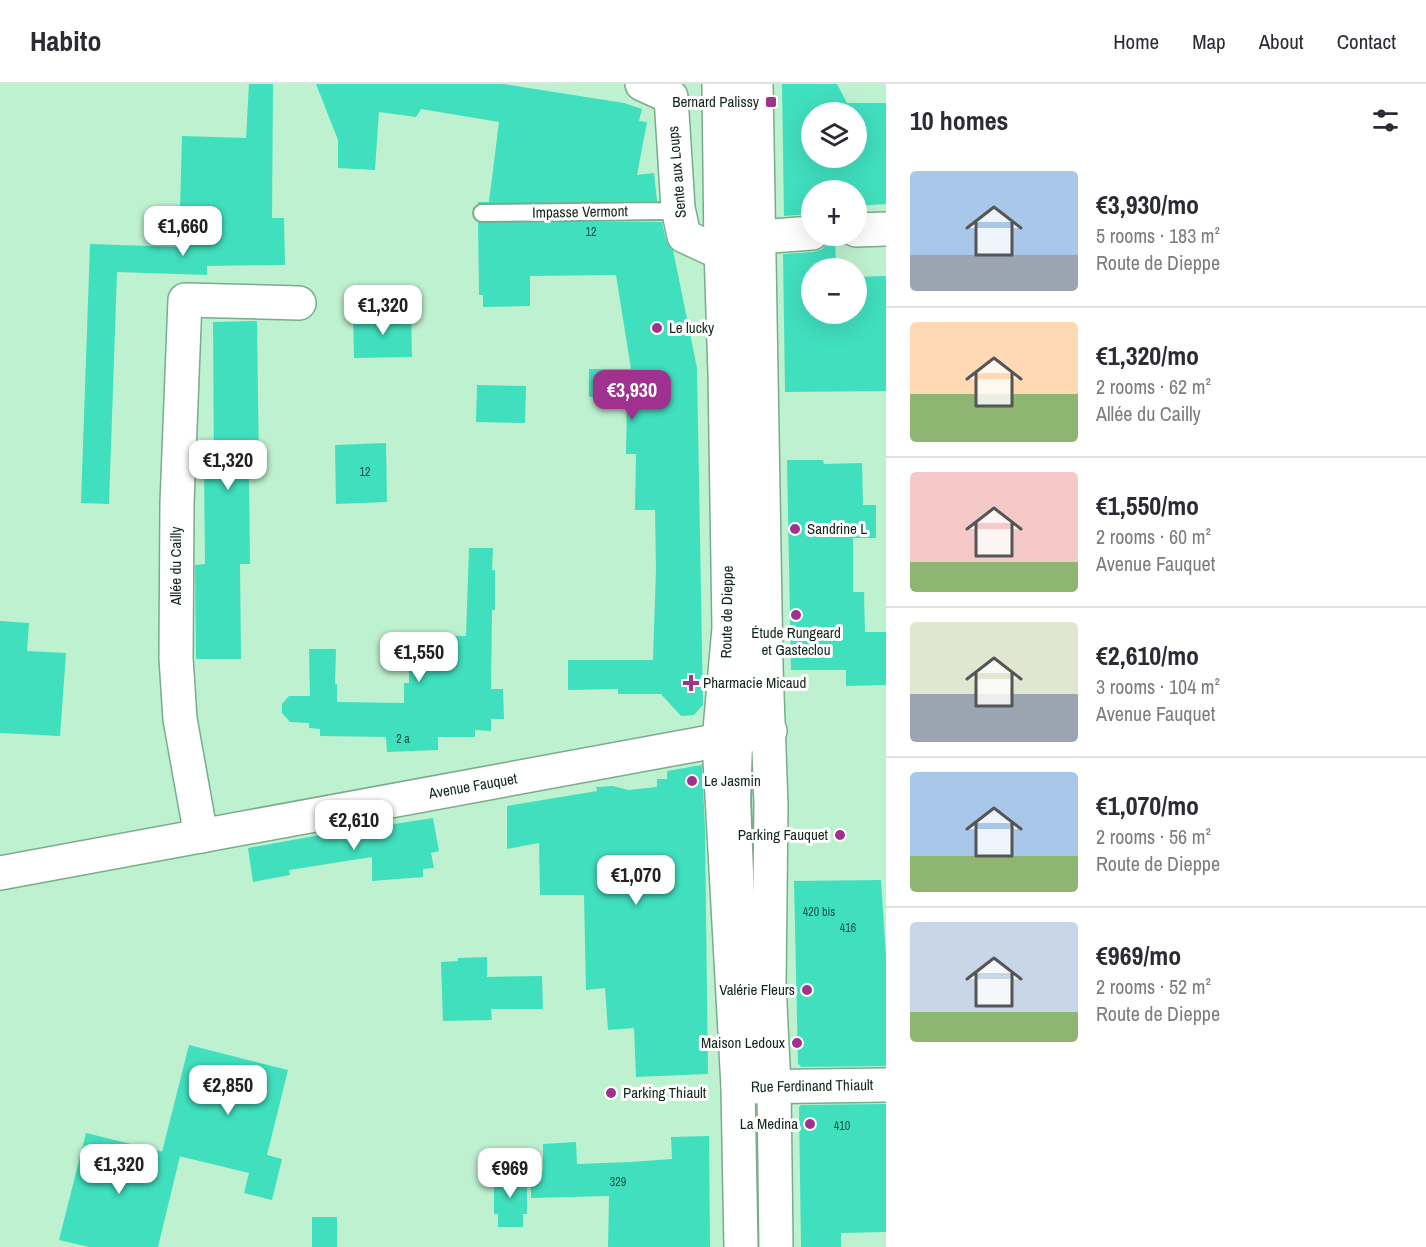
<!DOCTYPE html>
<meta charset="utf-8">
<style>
:root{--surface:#fff;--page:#f2f2f3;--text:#2b2b33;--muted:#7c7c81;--line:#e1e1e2;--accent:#a1318e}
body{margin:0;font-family:"Archivo Narrow",sans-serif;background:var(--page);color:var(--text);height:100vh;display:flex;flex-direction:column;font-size:22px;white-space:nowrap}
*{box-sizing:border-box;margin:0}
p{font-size:20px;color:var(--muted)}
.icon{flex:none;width:33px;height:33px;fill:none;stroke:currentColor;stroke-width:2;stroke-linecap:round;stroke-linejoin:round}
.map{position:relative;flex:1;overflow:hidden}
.details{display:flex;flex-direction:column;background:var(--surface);width:540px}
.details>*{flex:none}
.fabs{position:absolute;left:801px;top:18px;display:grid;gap:12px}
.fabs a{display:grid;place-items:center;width:66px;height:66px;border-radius:50%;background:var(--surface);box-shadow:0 6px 24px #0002;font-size:30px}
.price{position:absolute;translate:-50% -51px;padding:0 14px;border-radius:12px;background:#fff;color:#222;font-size:20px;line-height:39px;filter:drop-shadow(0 2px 3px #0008)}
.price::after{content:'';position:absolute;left:50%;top:36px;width:18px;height:14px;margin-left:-9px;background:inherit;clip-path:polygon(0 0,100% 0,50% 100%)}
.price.current{background:var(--accent);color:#fff}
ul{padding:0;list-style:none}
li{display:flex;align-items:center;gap:18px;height:150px;padding:0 24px}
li+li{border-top:2px solid var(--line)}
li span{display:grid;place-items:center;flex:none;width:168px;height:120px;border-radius:6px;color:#555}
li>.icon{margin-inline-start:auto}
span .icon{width:72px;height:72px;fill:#fffc;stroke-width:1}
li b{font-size:26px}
h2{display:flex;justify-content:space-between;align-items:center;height:72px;padding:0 24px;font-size:26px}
header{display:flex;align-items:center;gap:36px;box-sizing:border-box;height:84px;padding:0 30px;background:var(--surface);border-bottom:2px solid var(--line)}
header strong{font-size:28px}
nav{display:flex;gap:33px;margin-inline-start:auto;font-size:21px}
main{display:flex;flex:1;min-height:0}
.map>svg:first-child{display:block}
.building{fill:#40dfbe;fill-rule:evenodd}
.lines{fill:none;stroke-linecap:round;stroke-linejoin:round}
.lane-casing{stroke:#7aab8b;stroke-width:20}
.street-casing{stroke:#7aab8b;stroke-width:36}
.secondary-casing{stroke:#7aab8b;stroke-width:36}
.lane{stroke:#fff;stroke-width:16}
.street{stroke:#fff;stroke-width:33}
.secondary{stroke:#fff;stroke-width:33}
.poi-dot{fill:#a1318e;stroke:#fff;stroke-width:2}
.labels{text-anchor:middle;stroke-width:6;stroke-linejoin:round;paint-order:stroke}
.number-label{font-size:12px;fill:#1f5544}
.poi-label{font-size:15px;fill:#14271b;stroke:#fff;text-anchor:end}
.street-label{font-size:15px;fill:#14271b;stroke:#fff}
</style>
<header>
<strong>Habito</strong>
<nav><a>Home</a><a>Map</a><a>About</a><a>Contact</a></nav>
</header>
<main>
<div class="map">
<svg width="886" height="1163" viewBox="0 0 886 1163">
<rect width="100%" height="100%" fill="#bef1cf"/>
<!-- building -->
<g class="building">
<path d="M249,0h24l-1,134h12l1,47 -78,1v9l-90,-3 -8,232 -28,-1 9,-259 89,3 3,-111 64,2z"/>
<path d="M316,0h187l121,19 18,6 -3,12 8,1 -10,53 17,-2 3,28 -179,3v-2h11l10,-80 -78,-13 -5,8 -37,-5 -4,58 -37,-2v-28z"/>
<path d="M782,0h55l10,19h39v101l-30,2v-16h-44v24l-28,2zM812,28h44v46h-44z"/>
<path d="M478,138h184l4,18 7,10 24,118 6,337 -9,10 -13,1 -20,-22h-43v-5l-50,1v-30h85l3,-91 -1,-59h-20l1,-56h-10l1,-58 -38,1v-28h42l-15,-94 -86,1v30l-47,1v-12h-4z"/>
<path d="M830,152h5l1,32h-24v46h44v-37l30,-1v115l-101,1 -2,-138 30,-2 9,-3 7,-7z"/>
<path d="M411,229l1,44 -58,1 -1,-44z"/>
<path d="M257,237l2,147h-10l1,96h-10l1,95h-45l-1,-94 10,-1 -1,-95 10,-1 -1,-146z"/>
<path d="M477,301l49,1 -1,37 -49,-1z"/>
<path d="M386,359l1,59 -51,2 -1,-59z"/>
<path d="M787,376h36l1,4 38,-1 1,42h13v33h-23v54h11l1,40h21v53l-40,1v-16h-55z"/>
<path d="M469,464h24l-1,22h3v40h-3l-1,79h12l1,30h-13v12l-16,-1v7h-37v13l-51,2 -1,-15 -66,-1v-7l-11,-1v-5l-19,-1 -8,-9v-9l7,-8h21l-1,-47h27l-1,35h2v18l67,1v-20h5v-48l57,1z"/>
<path d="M0,537l29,2 -2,28 39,2 -6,83 -60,-3z"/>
<path d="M702,681l3,64 3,245 -72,3 -2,-49 -26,2 -3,-42 -19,2 -2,-95h-44l-1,-52 -32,6v-43l90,-15 -1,-4 17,-1 15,4 29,-3v-8h10v-8z"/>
<path d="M433,734l6,33 -8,2 3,15 -11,1v8l-51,4v-24l-83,13 1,5 -37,7 -5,-34 127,-23v2z"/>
<path d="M881,796l5,76v110l-84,1 -4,-3 -4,-183z"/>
<path d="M487,873v20l55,-1 1,33h-52l1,11 -49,1 -2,-59 17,-1v-3z"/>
<path d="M189,961l99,25 -21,85 15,4 -10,41 -28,-7 5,-20 -87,-21z"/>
<path d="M886,1020v128l-45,1v14h-40l-2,-140 2,-2z"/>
<path d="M86,1049l94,23 -22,91h-69l-30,-7z"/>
<path d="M709,1052l1,111h-102l1,-51 -78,2v-27h12v-27l33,-2 1,22 54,-2 41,-3 -1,-22z"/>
<path d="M494,1090h33v40h-4v13h-25v-13h-4z"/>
<rect x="312" y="1133" width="25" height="30"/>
</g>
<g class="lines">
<!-- lane casing -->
<g class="lane-casing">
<g id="lane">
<path d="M737,0l11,547 -6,169 11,264"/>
<path d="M482,129l184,-2 12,-3"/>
</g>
</g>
<!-- street casing -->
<g class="street-casing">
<g id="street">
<path d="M642,0l29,13 7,111 6,28 26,12 11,1 37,-12 54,-4"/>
<path d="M856,146l30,-1"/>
<path d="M201,752l-21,-117 -4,-61 1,-155 8,-203 114,3"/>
<path d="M0,789l770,-142"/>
<path d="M738,1003l148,-2"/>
</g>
</g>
<!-- secondary casing -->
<g class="secondary-casing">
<g id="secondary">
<path d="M719,0l2,165 4,124 4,255 -10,113 19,346 3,160"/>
<path d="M756,0l10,583 5,138 -2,179 5,102 2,161"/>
</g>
</g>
<!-- lane -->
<use href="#lane" class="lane"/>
<!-- street -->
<use href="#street" class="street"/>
<!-- secondary -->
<use href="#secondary" class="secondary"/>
</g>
<!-- markers -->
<g class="poi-dot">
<rect x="765" y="12" width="12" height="12" rx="3"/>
<circle cx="657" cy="244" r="6"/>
<circle cx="795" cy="445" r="6"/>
<circle cx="796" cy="531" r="6"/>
<path d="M688 590h6v6h6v6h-6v6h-6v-6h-6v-6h6z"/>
<circle cx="692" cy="697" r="6"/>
<circle cx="840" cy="751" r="6"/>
<circle cx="807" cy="906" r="6"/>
<circle cx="797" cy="959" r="6"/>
<circle cx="611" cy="1009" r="6"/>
<circle cx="810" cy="1040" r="6"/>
</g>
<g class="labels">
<!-- number labels -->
<g class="number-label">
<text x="591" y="152">12</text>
<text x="365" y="392">12</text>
<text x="403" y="659">2 a</text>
<text x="819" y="832">420 bis</text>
<text x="848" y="848">416</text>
<text x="842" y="1046">410</text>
<text x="618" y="1102">329</text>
</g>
<!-- poi labels -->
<g class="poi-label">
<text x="759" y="23">Bernard Palissy</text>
<text x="669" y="249" text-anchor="start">Le lucky</text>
<text x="807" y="450" text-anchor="start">Sandrine L</text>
<text x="796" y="554" text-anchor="middle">Étude Rungeard<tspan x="796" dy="17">et Gasteclou</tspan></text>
<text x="703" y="604" text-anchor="start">Pharmacie Micaud</text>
<text x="704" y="702" text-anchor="start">Le Jasmin</text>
<text x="828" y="756">Parking Fauquet</text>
<text x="795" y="911">Valérie Fleurs</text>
<text x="785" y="964">Maison Ledoux</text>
<text x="623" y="1014" text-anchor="start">Parking Thiault</text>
<text x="798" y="1045">La Medina</text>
</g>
<!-- street labels -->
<g class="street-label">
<text transform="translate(677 88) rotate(-95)" y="5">Sente aux Loups</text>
<text transform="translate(580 128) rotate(-1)" y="5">Impasse Vermont</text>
<text transform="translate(176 482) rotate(-90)" y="5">Allée du Cailly</text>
<text transform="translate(727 528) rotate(-89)" y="5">Route de Dieppe</text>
<text transform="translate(473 702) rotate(-10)" y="5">Avenue Fauquet</text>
<text transform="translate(812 1002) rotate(-1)" y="5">Rue Ferdinand Thiault</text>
</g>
</g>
</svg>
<div class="fabs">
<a><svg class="icon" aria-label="layers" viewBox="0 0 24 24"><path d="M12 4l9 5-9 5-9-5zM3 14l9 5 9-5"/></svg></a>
<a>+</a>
<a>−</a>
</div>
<b class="price" style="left:183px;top:173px">€1,660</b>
<b class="price" style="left:383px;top:252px">€1,320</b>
<b class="price current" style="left:632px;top:337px">€3,930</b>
<b class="price" style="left:228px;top:407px">€1,320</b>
<b class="price" style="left:419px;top:599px">€1,550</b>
<b class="price" style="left:354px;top:767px">€2,610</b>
<b class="price" style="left:636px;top:822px">€1,070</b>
<b class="price" style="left:228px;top:1032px">€2,850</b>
<b class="price" style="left:119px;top:1111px">€1,320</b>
<b class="price" style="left:510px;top:1115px">€969</b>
</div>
<section class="details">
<h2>10 homes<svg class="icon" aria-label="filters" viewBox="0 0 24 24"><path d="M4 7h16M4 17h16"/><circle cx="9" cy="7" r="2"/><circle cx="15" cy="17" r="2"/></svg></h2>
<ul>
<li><span style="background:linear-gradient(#a9c7e8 70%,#9aa5b1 0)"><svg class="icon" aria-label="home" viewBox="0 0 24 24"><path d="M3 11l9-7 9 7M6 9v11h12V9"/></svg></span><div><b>€3,930/mo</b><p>5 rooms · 183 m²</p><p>Route de Dieppe</p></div></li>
<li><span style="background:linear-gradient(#ffd9b3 60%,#8fb573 0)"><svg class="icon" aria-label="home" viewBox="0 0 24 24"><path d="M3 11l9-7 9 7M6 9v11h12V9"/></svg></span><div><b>€1,320/mo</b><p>2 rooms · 62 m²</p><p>Allée du Cailly</p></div></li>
<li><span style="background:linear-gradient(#f6c9c9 75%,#8fb573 0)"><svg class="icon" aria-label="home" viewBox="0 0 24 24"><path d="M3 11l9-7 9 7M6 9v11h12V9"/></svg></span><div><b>€1,550/mo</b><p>2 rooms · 60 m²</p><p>Avenue Fauquet</p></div></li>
<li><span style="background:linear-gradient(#dfe7d0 60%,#9aa5b1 0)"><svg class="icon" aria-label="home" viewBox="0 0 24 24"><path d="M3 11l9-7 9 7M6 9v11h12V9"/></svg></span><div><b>€2,610/mo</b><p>3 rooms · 104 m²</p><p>Avenue Fauquet</p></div></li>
<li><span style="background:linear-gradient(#a9c7e8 70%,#8fb573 0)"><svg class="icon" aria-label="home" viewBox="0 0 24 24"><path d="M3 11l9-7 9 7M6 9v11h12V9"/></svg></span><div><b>€1,070/mo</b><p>2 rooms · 56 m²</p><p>Route de Dieppe</p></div></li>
<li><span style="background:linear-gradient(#c9d6e8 75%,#8fb573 0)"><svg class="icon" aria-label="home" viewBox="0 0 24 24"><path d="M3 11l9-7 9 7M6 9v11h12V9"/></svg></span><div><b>€969/mo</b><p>2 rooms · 52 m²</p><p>Route de Dieppe</p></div></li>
</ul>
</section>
</main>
